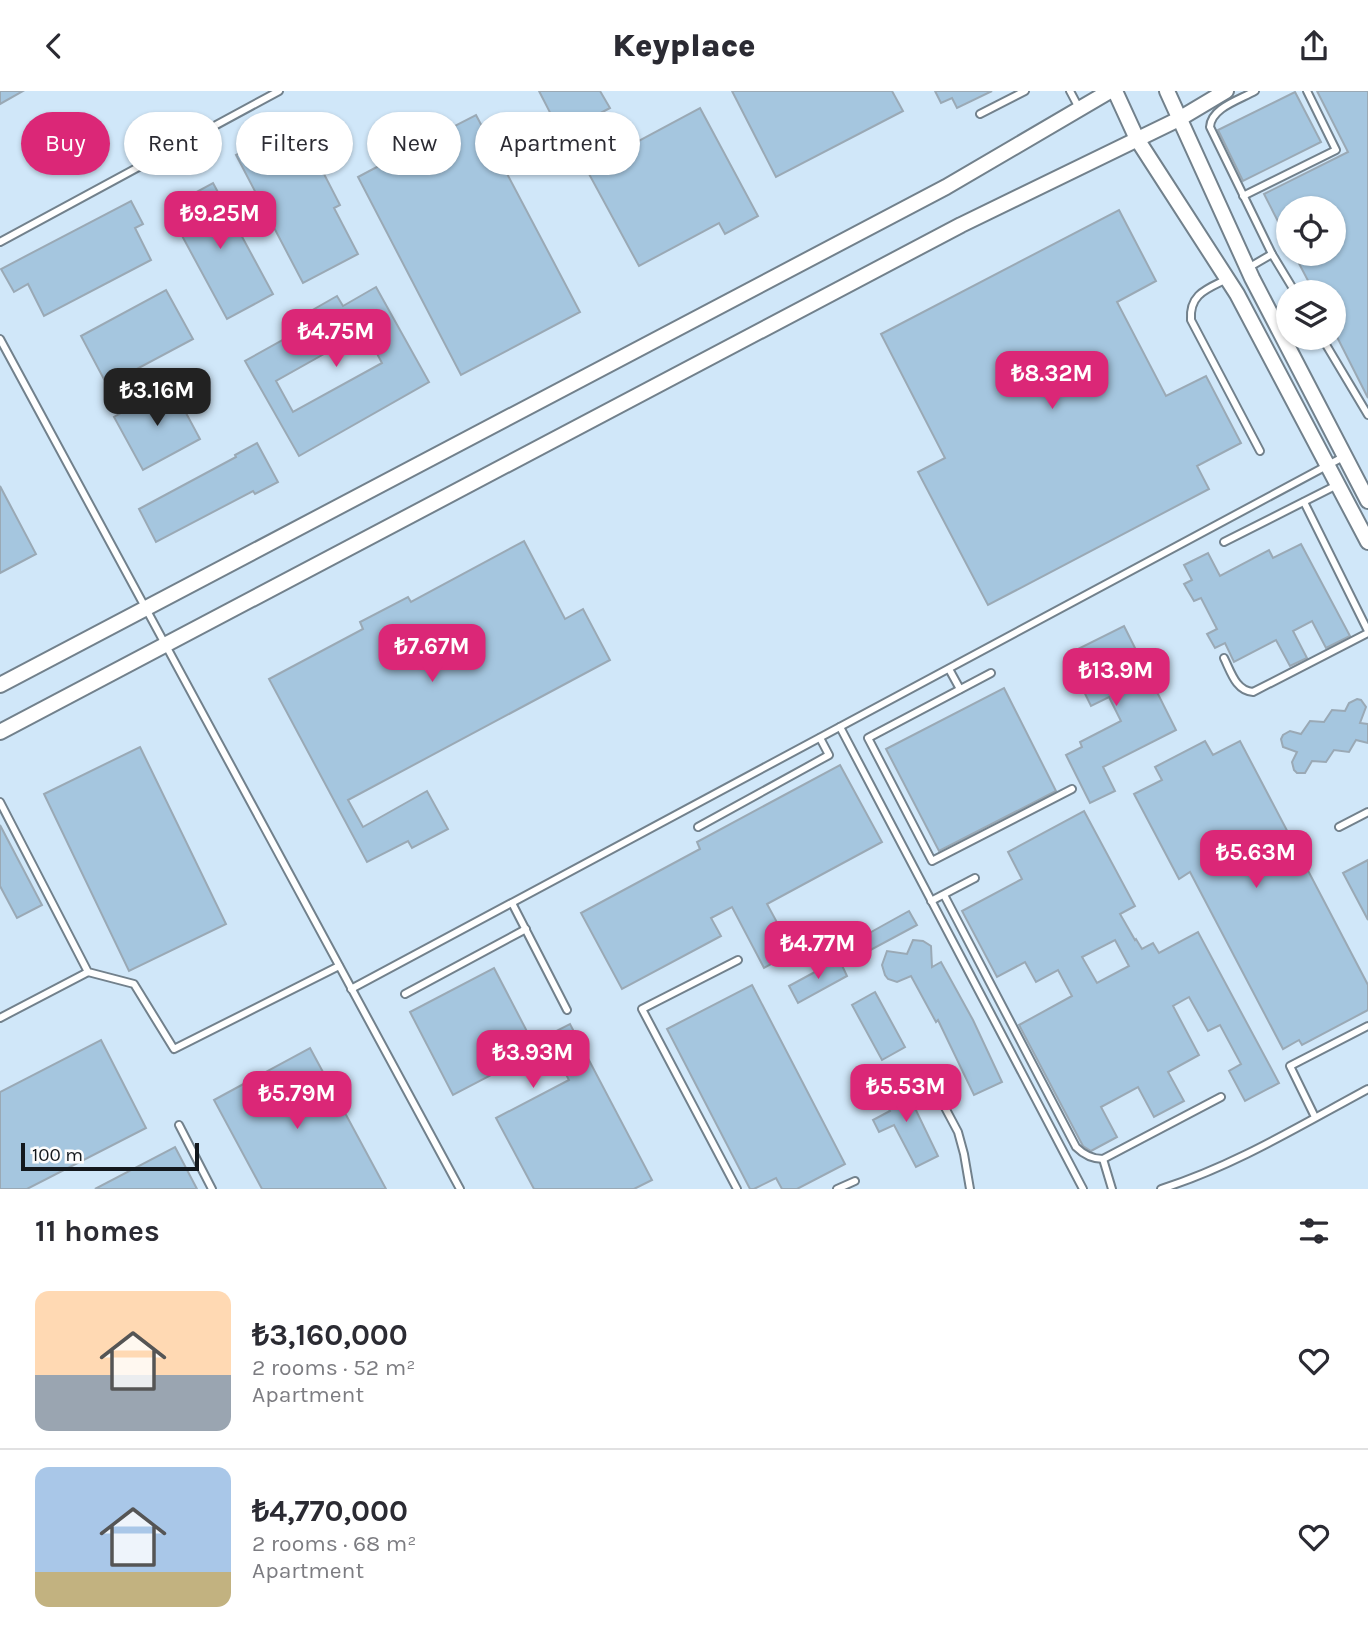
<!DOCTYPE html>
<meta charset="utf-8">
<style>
:root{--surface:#fff;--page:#f7f7f7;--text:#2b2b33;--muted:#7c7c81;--line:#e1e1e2;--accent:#db2777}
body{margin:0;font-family:Karla,sans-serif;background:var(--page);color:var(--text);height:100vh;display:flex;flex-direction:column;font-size:26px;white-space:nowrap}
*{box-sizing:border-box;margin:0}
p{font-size:23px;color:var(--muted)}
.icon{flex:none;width:38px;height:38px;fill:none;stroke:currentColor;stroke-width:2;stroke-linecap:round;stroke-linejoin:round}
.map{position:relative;height:1098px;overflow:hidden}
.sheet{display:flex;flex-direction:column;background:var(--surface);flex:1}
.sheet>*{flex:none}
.guide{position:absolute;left:21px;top:21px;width:700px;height:63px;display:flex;gap:14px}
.controls{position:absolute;left:1276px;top:105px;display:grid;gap:14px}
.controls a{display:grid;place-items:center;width:70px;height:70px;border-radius:50%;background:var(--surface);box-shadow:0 2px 5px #0004;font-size:35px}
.scale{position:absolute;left:21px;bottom:18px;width:178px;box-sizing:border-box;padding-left:7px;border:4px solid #13181d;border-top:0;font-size:19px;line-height:24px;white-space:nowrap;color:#13181d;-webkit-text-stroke:5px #fdfdfd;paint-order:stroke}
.price{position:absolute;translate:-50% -60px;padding:0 16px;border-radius:14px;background:var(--accent);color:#fff;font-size:23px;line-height:46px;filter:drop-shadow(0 2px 4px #0008)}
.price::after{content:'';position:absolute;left:50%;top:42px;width:21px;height:16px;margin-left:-10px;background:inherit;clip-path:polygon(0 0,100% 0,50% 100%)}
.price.current{background:#222;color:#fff}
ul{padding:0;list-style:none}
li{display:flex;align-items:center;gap:21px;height:175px;padding:0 35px}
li+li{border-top:2px solid var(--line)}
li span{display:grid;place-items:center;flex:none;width:196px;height:140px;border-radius:14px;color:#555}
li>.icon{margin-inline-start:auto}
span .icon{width:84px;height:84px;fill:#fffc;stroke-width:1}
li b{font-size:30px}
h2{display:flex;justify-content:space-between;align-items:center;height:84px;padding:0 35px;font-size:30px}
.chip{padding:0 24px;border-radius:32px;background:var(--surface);box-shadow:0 2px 5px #0004;font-size:24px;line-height:63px}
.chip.current{background:var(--accent);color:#fff}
header{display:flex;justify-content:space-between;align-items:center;height:91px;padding:0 35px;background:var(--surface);font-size:32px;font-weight:800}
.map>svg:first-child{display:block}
.built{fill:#d0e7f9;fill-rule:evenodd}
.building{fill:#a5c6df;stroke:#9aa9b5;stroke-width:2;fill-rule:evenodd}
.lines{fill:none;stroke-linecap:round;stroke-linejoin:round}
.service-casing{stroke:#72818c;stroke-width:10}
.tertiary-casing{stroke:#72818c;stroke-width:18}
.service{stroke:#fff;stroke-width:6}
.tertiary{stroke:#fff;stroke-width:14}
</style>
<header><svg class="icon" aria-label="back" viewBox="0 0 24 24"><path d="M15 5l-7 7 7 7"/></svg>Keyplace<svg class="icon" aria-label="share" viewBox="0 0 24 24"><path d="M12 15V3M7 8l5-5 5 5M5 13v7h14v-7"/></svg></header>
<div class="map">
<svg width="1368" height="1098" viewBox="0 0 1368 1098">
<rect width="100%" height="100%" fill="#e5f2fc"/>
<!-- built -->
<path class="built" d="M0,0h1368v1098h-1368zM1288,117h46v46h-46zM1288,201h46v46h-46z"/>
<!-- building -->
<g class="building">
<path d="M0,0h23l-23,13z"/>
<path d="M539,0h61l10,17 -49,26z"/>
<path d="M732,0h160l11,20 -127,66z"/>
<path d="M935,0h57l-35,17 -5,-10 -11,5z"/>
<path d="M1317,0h51v307l-34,-67v-39h-20l-20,-38h40v-46h-46v33l-24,-47 84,-42z"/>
<path d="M1295,1l26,50 -78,39 -25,-51z"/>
<path d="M700,17l58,108 -33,18 -6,-11 -80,43 -56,-103 14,-8 4,7 23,-13 -4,-8 13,-7 4,8z"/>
<path d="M476,24l104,197 -119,63 -103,-198 34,-18 -7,-15 25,-13 8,14z"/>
<path d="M292,36l6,11 6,-3 36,70 -6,3 24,46 -55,29 -67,-128z"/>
<path d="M213,92l60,111 -46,25 -60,-111z"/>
<path d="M131,110l12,23 -8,4 16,32 -107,56 -16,-32 -14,8 -13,-23z"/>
<path d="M1119,119l37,71 -39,21 49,94 40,-20 35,67 -44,23 12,23 -221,116 -70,-133 27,-14 -64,-124z"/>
<path d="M376,196l53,95 -130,74 -54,-95 50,-28 -5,-10 47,-27 6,10zM365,240l17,32 -89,49 -17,-31z"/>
<path d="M166,199l27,49 -86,46 -26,-49z"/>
<path d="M171,294l29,54 -57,31 -29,-53z"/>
<path d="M257,352l21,39 -23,12 -2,-3 -97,51 -17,-33 97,-52 -1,-2z"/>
<path d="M0,395l36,68 -36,19z"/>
<path d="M524,450l41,78 18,-10 27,51 -262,140 15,27 64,-36 21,38 -36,19 -4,-7 -41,21 -98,-183 94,-50 -3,-7 48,-25 3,5z"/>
<path d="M1301,453l49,92 -24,12 -14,-27 -19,10 14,27 -17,8 -14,-26 -42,22 -9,-19 -10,5 -8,-14 10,-5 -16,-31 -7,3 -10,-17 8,-4 -8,-15 24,-12 12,23 49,-26 4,8z"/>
<path d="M1124,535l52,104 -73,37 12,24 -25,12 -24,-48 16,-8 -2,-5 41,-21 -12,-24 -18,9 -25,-51z"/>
<path d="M1004,597l52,103 -117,60 -53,-102z"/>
<path d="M1357,608l4,1 5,7 -6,16 8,1v19l-12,-3 -7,12 -15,-2 -8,12 -14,-1 -7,12h-8l-3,-3 -2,-8 5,-10 -14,-5 -2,-8 2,-4 7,-4 11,3 9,-13 14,1 8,-12 13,1 4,-8z"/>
<path d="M1205,650l8,14 27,-14 128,244v25l-66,35 -3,-5 -16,9 -93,-177 -11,7 -45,-85 28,-14 -7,-13z"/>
<path d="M140,656l86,177 -97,47 -85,-177z"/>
<path d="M840,674l42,77 -115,62 26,48 -29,16 -32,-61 -21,11 10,18 -99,53 -41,-76 119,-64 -3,-7z"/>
<path d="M1084,720l51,95 -15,8 15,26 1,-1 6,10 11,-6 6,10 39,-21 81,151 -34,18 -16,-30 12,-7 -21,-39 -12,6 -19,-34 -16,9 26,49 -31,17 16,29 -30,16 -16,-30 -37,20 16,30 -26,14 -8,-5 -64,-121 53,-29 -14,-26 -22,12 -11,-20 -28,15 -35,-66 60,-32 -14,-27zM1115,849l14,26 -32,17 -15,-26z"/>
<path d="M0,734l42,80 -25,13 -17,-32z"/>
<path d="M1368,769v60l-25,-47z"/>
<path d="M909,820l8,14 -52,28 -10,-12z"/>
<path d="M913,849l10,1 8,5 1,21 9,-5 32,58 29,62 -28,13 -36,-75 -2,2 -25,-46 -14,6 -9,-3 -3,-4 -3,-10 5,-14 20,3z"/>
<path d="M839,868l8,17 -49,27 -9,-17z"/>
<path d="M494,877l39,75 37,-19 82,156 -18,9h-100l-38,-71 73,-38 -19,-36 -97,51 -43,-83z"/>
<path d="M752,894l93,179 -48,25h-15l-6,-11 -22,11h-4l-83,-160z"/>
<path d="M875,901l30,55 -23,13 -30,-55z"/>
<path d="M101,949l45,88 -119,61h-27v-97z"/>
<path d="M310,957l76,141h-124l-48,-89z"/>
<path d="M901,988l37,77 -22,11 -22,-42 -15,7 -6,-12 17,-9 -8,-14 6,-3 -3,-7z"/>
<path d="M175,1056l22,42h-102z"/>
</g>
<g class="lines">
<!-- service casing -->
<g class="service-casing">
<g id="service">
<path d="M1070,0l9,17"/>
<path d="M1255,0c-16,9 -44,17 -45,36l62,127 23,38"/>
<path d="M980,23l45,-23"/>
<path d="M1243,105l93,-46 -29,-59"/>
<path d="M0,151l279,-151"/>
<path d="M1248,177l24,-14"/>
<path d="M1227,188c-20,10 -38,15 -36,41l69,131"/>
<path d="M1322,247l46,77"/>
<path d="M0,248l460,850"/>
<path d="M1304,411l64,129"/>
<path d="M1224,451l113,-57"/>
<path d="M1224,567c7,14 12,33 29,34l115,-59"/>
<path d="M949,578l11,20"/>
<path d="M991,582l-123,65 64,123 140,-72"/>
<path d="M840,636l243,462"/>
<path d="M0,711l88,170 46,12 40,65 165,-83"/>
<path d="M698,736l131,-72 -9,-17"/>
<path d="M1339,736l29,-15"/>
<path d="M944,804l132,252c8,8 16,12 27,12l118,-62"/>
<path d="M931,810l44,-23"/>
<path d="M512,812l55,107"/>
<path d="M351,898l994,-533"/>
<path d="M405,903l121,-65"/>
<path d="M0,927l88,-46"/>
<path d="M925,979l33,62 6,22 6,35"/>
<path d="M1315,1026l-25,-51 78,-40"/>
<path d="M179,1034l33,64"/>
<path d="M1103,1068l9,30"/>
<path d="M737,1098l-95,-180 96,-49"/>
<path d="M837,1098l18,-8"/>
<path d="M1161,1098c73,-23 140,-64 207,-100"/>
</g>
</g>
<!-- tertiary casing -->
<g class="tertiary-casing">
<g id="tertiary">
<path d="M1115,0l22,48 100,155 131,248"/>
<path d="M1167,0l85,187 116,223"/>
<path d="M0,594l946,-498 164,-96"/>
<path d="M0,641l961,-507 218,-106 47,-28"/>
</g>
</g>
<!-- service -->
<use href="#service" class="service"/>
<!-- tertiary -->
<use href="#tertiary" class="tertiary"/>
</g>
</svg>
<div class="controls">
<a><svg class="icon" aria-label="locate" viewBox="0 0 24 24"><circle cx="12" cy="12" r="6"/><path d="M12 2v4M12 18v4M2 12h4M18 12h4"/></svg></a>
<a><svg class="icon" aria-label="layers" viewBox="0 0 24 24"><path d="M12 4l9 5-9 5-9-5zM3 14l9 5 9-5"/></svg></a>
</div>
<div class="scale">100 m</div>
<b class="price" style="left:220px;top:160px">₺9.25M</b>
<b class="price" style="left:336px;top:278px">₺4.75M</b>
<b class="price" style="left:1052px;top:320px">₺8.32M</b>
<b class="price current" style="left:157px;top:337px">₺3.16M</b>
<b class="price" style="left:432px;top:593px">₺7.67M</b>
<b class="price" style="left:1116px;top:617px">₺13.9M</b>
<b class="price" style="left:1256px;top:799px">₺5.63M</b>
<b class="price" style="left:818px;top:890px">₺4.77M</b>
<b class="price" style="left:533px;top:999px">₺3.93M</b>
<b class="price" style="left:906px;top:1033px">₺5.53M</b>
<b class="price" style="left:297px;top:1040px">₺5.79M</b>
<div class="guide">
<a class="chip current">Buy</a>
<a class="chip">Rent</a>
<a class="chip">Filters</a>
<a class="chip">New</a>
<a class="chip">Apartment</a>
</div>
</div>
<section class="sheet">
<h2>11 homes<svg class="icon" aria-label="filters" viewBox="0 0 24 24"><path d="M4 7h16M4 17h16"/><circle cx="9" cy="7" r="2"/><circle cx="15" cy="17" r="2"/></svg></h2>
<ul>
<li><span style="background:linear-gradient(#ffd9b3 60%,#9aa5b1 0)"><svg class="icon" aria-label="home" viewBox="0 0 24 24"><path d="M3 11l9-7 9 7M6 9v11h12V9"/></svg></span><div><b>₺3,160,000</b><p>2 rooms · 52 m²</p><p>Apartment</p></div><svg class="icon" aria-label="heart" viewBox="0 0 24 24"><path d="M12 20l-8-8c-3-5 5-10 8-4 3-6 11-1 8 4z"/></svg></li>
<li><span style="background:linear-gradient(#a9c7e8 75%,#c2b280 0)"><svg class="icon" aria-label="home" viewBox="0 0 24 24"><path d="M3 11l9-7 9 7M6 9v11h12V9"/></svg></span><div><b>₺4,770,000</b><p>2 rooms · 68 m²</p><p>Apartment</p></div><svg class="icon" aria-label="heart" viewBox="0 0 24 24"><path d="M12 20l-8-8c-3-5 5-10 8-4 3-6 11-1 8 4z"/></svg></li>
</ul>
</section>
